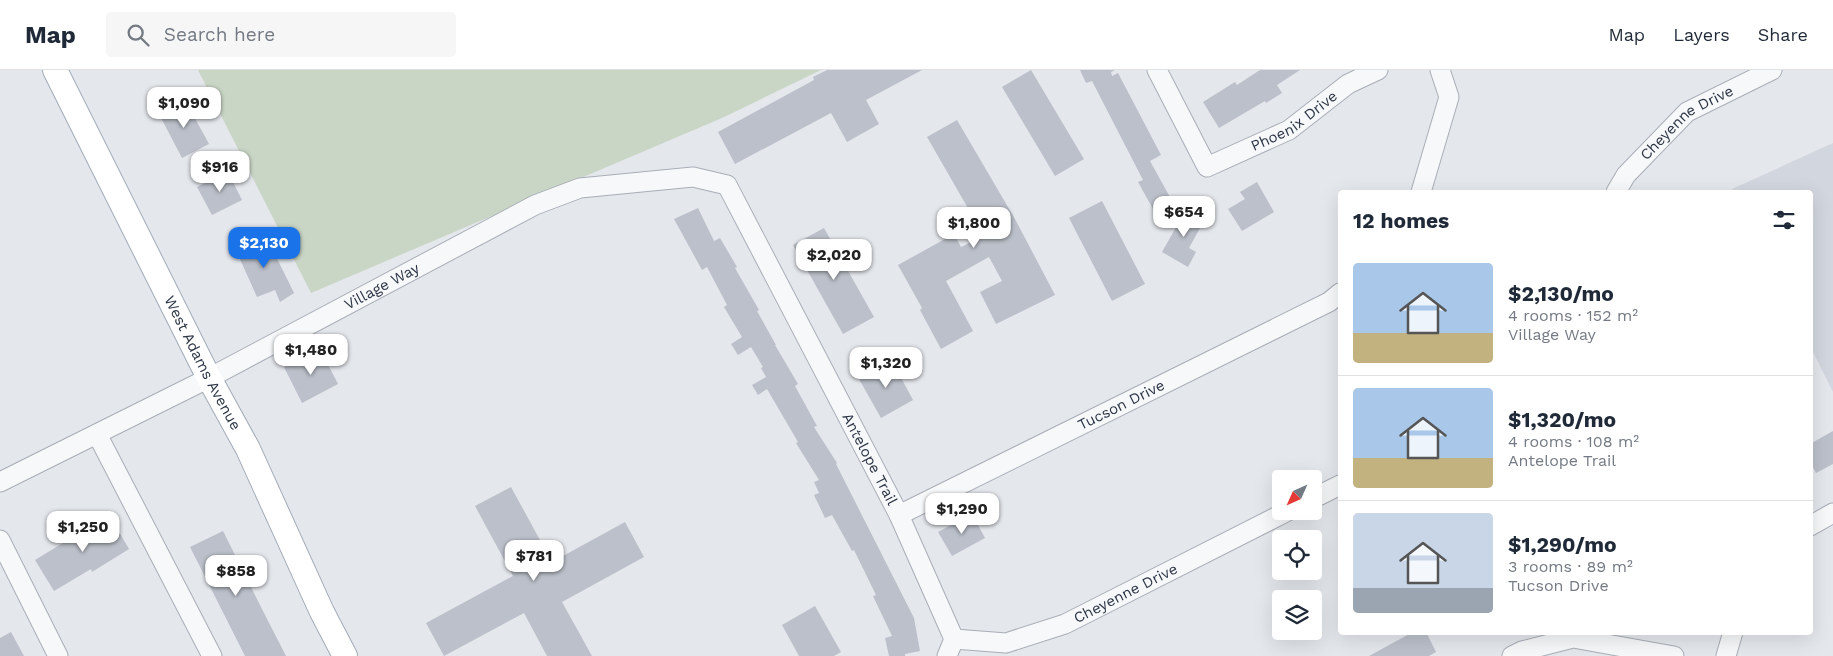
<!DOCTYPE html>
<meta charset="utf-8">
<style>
:root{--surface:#fff;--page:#f6f6f7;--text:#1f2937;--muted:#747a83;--line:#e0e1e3;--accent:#1a73e8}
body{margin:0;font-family:"Work Sans",sans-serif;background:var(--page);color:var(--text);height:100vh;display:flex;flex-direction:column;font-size:19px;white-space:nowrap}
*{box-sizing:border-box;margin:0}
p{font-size:16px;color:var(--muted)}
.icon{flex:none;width:28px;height:28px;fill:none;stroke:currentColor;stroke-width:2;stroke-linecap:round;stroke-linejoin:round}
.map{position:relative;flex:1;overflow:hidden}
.drawer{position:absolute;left:1338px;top:120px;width:475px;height:445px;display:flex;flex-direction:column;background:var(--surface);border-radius:5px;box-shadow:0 5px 20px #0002}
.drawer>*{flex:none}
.needle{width:32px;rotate:225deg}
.fabs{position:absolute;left:1272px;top:400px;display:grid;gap:10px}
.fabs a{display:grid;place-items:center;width:50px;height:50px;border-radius:5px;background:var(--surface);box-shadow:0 5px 20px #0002;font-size:25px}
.price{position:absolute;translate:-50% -42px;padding:0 11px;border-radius:10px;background:#fff;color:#222;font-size:16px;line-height:32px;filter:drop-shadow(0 1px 2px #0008)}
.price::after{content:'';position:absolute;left:50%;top:30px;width:15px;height:11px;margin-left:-8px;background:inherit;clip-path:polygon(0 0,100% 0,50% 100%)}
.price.on{background:var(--accent);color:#fff}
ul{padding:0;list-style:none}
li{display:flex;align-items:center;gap:15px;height:125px;padding:0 15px}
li+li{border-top:1px solid var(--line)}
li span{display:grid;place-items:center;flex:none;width:140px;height:100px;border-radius:5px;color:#555}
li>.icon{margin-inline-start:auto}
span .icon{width:60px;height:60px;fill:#fffc;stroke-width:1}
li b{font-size:21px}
h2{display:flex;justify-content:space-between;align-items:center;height:60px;padding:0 15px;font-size:21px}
header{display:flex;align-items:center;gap:30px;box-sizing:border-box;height:70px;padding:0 25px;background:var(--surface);border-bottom:1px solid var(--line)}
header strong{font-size:24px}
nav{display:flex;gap:28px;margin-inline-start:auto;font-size:18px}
.search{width:350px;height:45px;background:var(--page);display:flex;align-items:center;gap:12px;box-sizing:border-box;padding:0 18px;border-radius:5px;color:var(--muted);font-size:19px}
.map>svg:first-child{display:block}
.built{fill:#d2d6de}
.green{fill:#c9d6c5}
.building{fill:#bbc0ca}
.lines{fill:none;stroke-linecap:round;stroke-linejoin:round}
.minor-casing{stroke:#a9aeb7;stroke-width:21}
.major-casing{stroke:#a3abb8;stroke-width:26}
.minor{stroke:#f7f8fa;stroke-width:19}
.major{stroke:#fff;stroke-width:24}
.labels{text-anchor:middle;stroke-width:5;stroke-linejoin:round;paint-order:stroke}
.street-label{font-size:15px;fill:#2b3445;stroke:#f4f6f9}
</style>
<header>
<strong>Map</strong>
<div class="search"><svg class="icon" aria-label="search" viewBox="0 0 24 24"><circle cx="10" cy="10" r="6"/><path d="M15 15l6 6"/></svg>Search here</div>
<nav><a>Map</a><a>Layers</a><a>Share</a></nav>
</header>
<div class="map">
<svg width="1833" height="586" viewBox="0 0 1833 586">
<rect width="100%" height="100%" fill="#e4e7ec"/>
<!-- built -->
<path class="built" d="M1833,73v249l-23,-46v-154h-76l-2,-3z"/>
<!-- green -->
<path class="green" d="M198,0h623l-99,48 -411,175z"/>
<!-- building -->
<g class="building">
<path d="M827,0h95l-56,30 13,24 -32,18 -16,-29 -96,51 -17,-32 96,-52 -1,-3z"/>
<path d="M1031,0l53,89 -29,17 -53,-89z"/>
<path d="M1080,0h35l-4,2 1,4 6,-3 43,82 -11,6 26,47 -18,10 -20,-36 5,-2 -51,-99 -6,2z"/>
<path d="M1260,0h40l-23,15 5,8 -16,10 -1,-2 -46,27 -16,-26 32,-20 2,3z"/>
<path d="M185,30l24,44 -27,14 -23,-44z"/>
<path d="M957,50l58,99 40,76 -59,29 -16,-32 22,-11 -13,-24 -43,24 27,50 -32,18 -21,-39 2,-2 -24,-43 56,-31 7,13 23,-11 -57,-99z"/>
<path d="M228,102l14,28 -30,15 -15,-28z"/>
<path d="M1257,112l17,30 -32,19 -14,-22 17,-10 -5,-7z"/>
<path d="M1102,131l43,83 -33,17 -43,-83z"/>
<path d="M698,138l16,33 6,-3 17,29 -2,1 24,42 -2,1 19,34h-1l23,39 -3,2 22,40 -3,1 23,36 -1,1 78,154 6,33 -15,3v2h-16l-4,-18 7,-2 -19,-40 3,-1 -22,-45 -2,1 -20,-36 -7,3 -11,-23 5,-2 -5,-11 5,-2 -23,-37 2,-1 -31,-53 -9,6 -6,-10 14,-8 -5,-9 2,-1 -12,-20 -13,8 -7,-11 11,-7 -18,-30 3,-2 -20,-38 -5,3 -28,-51z"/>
<path d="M1187,138l18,11 -16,29 7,4 -8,15 -26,-15z"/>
<path d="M824,158l50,89 -31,17 -50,-89z"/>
<path d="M266,166l28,57 -14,9 -5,-12 -18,7 -22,-49z"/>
<path d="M320,279l18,35 -36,19 -18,-36z"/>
<path d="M892,291l21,39 -32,18 -22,-39z"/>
<path d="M1833,361v33l-17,9 -6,-11v-18z"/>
<path d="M511,417l41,75 73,-40 19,35 -82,45 30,54h-45l-23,-43 -80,43 -18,-33 87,-47 -38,-70z"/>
<path d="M972,444l13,24 -33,18 -14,-24z"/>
<path d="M109,445l20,34 -37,23 -1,-3 -37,22 -19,-31z"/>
<path d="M223,461l41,82 22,43h-41l-55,-109z"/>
<path d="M815,536l26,46 -7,4h-35l-17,-31z"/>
<path d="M11,562l13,24h-24v-18z"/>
<path d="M1413,562h13l10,20 -7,4h-60z"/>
</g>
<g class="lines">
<!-- minor casing -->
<g class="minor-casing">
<g id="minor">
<path id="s1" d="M1157,0l50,97 82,-37 59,-46 30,-14"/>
<path d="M1421,122l28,-95 -9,-27"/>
<path id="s2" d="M1616,122l10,-17 61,-63 85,-42"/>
<path d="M97,364l115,222"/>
<path id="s3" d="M0,412l209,-104 326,-173 45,-17 113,-11 34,8 172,330 55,124 -7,17"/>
<path d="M1314,428l26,-13"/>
<path id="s4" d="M899,445l430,-213 11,-9"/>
<path d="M1810,456l23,-13"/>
<path d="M0,470l58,116"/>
<path id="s5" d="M954,569l52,4 59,-19 223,-113"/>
<path d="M1512,586l10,-5 51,-13 101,18"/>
<path d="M1726,586l7,-24"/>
</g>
</g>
<!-- major casing -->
<g class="major-casing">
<g id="major">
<path id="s6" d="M55,0l154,308 39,71 74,163 23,44"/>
</g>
</g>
<!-- minor -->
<use href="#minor" class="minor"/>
<!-- major -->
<use href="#major" class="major"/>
</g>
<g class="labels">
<!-- street labels -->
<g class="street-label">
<text dy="5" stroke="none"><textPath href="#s1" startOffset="208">Phoenix Drive</textPath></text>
<text dy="5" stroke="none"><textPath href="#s2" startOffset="101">Cheyenne Drive</textPath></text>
<text dy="5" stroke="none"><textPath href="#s3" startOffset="429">Village Way</textPath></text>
<text dy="5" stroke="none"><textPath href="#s6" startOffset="328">West Adams Avenue</textPath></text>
<text dy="5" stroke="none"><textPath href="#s4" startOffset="248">Tucson Drive</textPath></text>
<text dy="5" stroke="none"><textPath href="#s3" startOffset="1108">Antelope Trail</textPath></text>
<text dy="5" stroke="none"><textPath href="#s5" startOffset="182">Cheyenne Drive</textPath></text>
</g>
</g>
</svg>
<div class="fabs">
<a><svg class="needle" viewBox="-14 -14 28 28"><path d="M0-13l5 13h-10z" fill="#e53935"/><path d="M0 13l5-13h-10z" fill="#747a83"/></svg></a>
<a><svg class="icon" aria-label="locate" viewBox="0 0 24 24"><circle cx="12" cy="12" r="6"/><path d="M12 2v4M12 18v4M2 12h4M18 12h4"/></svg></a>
<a><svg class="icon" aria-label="layers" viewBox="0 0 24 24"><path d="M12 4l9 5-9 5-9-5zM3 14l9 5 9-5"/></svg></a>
</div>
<b class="price" style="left:184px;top:59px">$1,090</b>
<b class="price" style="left:220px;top:123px">$916</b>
<b class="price" style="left:1184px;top:168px">$654</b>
<b class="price" style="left:974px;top:179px">$1,800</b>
<b class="price on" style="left:264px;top:199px">$2,130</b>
<b class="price" style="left:834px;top:211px">$2,020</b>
<b class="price" style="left:311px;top:306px">$1,480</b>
<b class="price" style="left:886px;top:319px">$1,320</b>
<b class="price" style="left:962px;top:465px">$1,290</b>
<b class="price" style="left:83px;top:483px">$1,250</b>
<b class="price" style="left:534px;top:512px">$781</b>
<b class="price" style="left:236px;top:527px">$858</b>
<section class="drawer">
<h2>12 homes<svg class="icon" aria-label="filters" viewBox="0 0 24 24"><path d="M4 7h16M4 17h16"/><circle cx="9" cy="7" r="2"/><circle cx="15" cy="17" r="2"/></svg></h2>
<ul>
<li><span style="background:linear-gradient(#a9c7e8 70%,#c2b280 0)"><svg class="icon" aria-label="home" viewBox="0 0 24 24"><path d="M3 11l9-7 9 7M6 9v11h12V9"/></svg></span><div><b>$2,130/mo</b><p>4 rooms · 152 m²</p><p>Village Way</p></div></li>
<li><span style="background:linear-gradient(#a9c7e8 70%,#c2b280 0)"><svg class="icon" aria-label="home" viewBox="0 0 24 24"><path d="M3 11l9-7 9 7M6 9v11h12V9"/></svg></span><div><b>$1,320/mo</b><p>4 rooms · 108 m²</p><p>Antelope Trail</p></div></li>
<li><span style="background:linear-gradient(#c9d6e8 75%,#9aa5b1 0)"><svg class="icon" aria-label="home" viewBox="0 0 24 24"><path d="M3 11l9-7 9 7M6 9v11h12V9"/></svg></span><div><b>$1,290/mo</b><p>3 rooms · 89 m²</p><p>Tucson Drive</p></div></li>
</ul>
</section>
</div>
